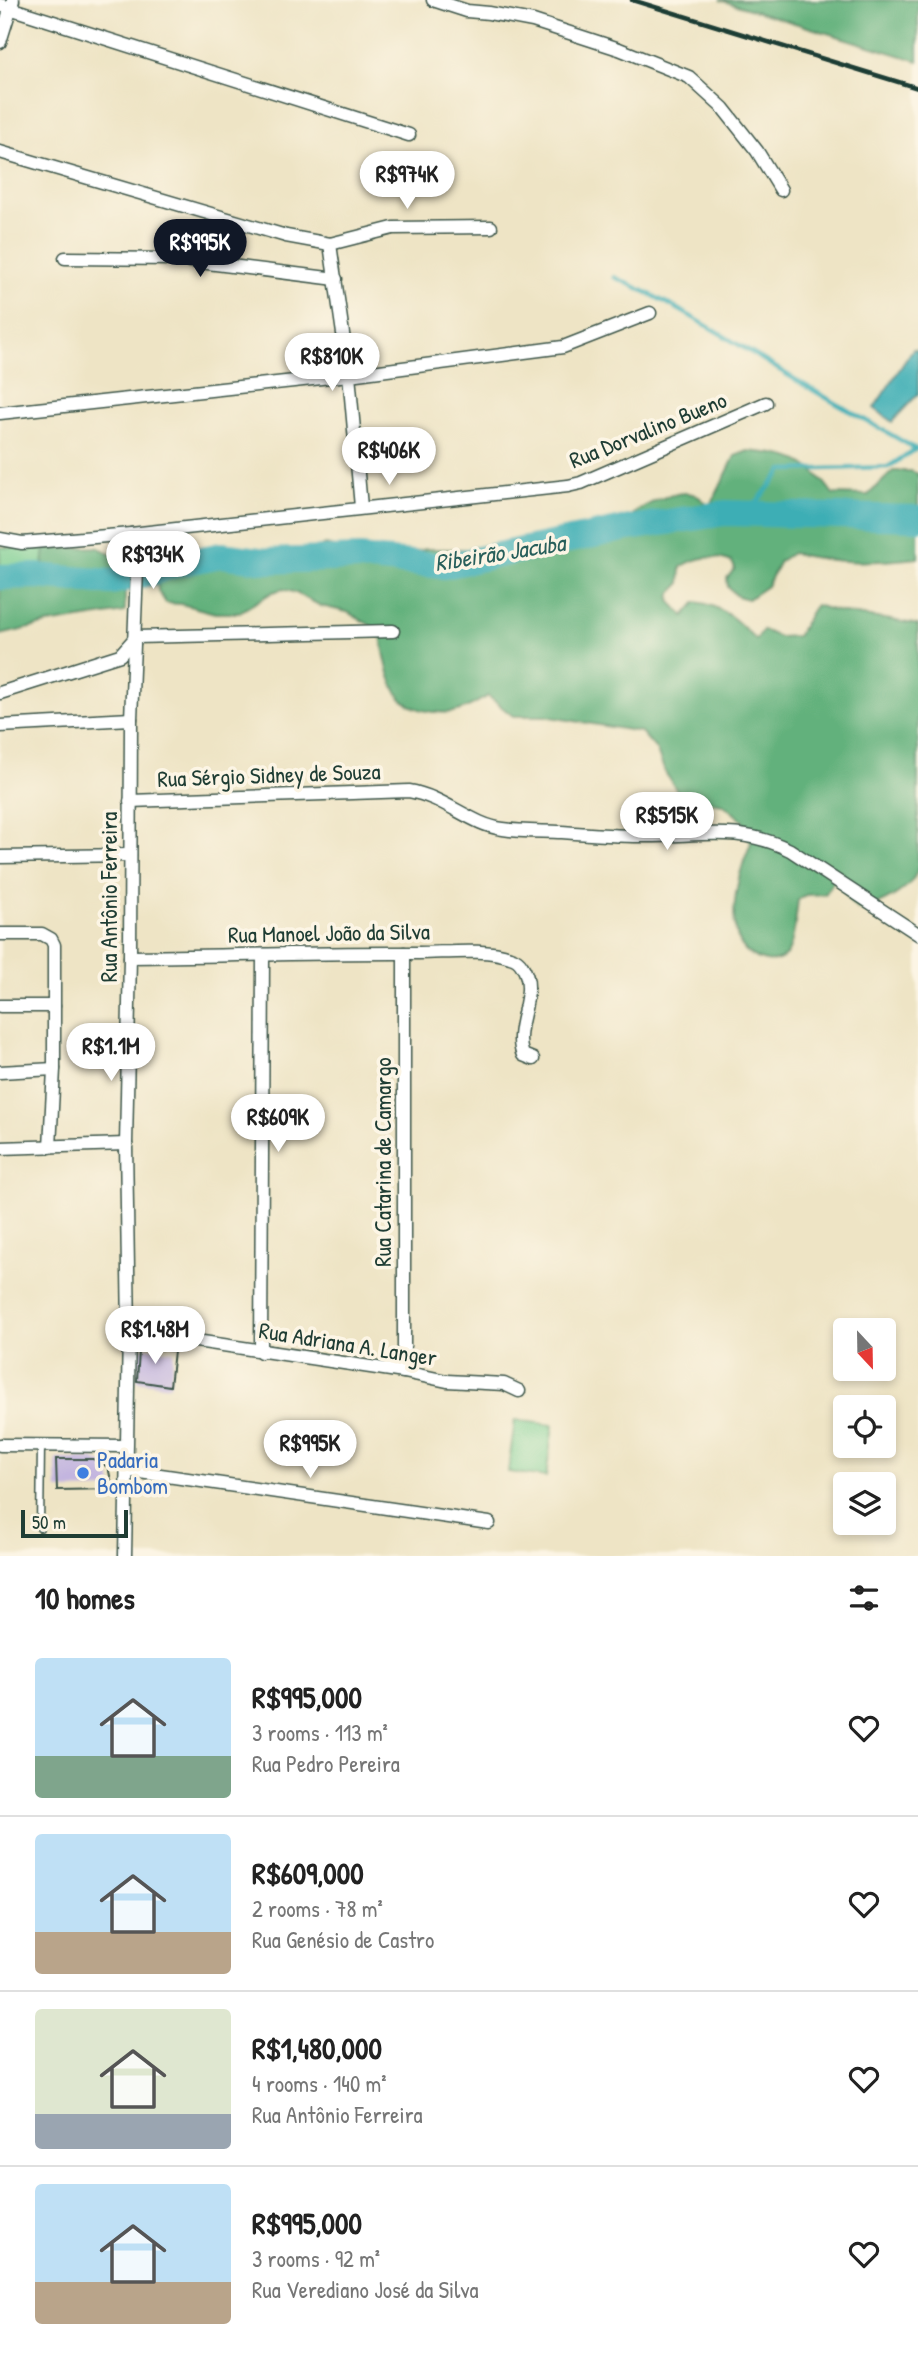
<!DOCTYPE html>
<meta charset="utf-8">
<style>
:root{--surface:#fff;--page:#f2f2f2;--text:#222;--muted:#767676;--line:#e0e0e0;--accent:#111827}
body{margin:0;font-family:"Patrick Hand",sans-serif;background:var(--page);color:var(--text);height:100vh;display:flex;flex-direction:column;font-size:26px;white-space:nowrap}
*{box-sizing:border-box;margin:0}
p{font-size:23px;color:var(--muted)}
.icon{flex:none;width:38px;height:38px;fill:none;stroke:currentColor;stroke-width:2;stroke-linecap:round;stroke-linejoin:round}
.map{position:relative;height:1556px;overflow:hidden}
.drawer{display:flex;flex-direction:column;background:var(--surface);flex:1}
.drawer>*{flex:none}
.needle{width:46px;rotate:158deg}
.tools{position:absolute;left:833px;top:1318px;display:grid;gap:14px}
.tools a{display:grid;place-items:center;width:63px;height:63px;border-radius:7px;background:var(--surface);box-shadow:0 4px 10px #0003;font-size:35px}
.scale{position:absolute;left:21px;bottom:18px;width:107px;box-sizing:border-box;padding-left:7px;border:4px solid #1f3d34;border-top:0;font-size:19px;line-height:24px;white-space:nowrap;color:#1f3d34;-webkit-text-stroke:5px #fcf5e5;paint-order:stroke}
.price{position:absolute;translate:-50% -60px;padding:0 16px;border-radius:24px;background:#fff;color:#222;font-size:23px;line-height:46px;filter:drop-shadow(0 2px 4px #0008)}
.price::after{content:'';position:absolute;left:50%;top:42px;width:21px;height:16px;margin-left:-10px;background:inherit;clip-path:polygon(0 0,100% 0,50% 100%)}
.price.on{background:var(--accent);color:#fff}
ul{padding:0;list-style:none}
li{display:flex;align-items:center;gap:21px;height:175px;padding:0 35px}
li+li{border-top:2px solid var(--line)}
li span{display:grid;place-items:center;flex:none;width:196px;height:140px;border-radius:7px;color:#555}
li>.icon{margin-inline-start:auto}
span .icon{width:84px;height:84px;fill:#fffc;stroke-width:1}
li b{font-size:30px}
h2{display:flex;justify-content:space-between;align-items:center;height:84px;padding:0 35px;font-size:30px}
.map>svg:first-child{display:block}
.green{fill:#79ce91;stroke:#4c8662;stroke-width:2}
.forest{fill:#62b17b;stroke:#407758;stroke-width:2}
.water{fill:#3daeb5;stroke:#2e7674;stroke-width:2}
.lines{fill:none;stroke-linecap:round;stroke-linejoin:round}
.stream{stroke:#3daeb5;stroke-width:4.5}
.river{stroke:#3daeb5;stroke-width:26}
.building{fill:#c3b5df}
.lane-casing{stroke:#3e564a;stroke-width:9}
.street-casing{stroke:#3e564a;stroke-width:15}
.lane{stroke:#fff;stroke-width:6}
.street{stroke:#fff;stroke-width:12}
.rail{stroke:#1f3d34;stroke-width:4.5}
.shop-dot{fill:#3f7fe0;stroke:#fcf5e5;stroke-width:2.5}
.labels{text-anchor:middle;stroke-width:7;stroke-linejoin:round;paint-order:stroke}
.street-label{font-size:23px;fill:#1f3d34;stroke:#fcf5e5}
.shop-label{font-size:23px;fill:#366cbe;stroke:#fcf5e5;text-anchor:start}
.water-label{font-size:24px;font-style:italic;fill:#285f5b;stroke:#fcf5e5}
</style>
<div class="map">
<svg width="918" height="1556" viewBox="0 0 918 1556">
<rect width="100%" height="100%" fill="#fcf5e5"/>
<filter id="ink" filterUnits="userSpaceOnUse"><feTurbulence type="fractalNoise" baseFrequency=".0143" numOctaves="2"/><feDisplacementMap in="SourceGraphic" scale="14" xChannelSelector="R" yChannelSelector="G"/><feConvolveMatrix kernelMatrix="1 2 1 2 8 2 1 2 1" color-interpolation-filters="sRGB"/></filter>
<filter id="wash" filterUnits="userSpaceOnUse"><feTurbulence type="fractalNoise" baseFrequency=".00686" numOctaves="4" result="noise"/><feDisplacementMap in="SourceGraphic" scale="28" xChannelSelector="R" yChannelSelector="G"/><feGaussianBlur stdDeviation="1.57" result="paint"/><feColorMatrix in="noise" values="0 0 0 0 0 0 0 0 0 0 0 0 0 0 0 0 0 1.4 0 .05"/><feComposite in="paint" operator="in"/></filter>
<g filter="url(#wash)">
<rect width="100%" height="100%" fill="#eee4c5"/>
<!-- green -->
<g class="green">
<path d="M0,547l45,2 -2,26 -43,-4z"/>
<path d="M515,1420l38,5 -7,52 -38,-5z"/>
</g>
<!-- forest -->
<g class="forest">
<path d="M720,0h198v61z"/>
<path d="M748,451c43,4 59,6 85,43l35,1 25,-24h18l7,3v84c-46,5 -81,6 -126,-5l-12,8 -13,25 -19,13 -11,-3 -9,-9 -1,-9 8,-10 -3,-6c-20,-7 -34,-6 -51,5l-1,17 -9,9 -1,8 14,15 12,-14c26,3 43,20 60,38l7,-10 16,7 18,-1c6,-8 14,-27 19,-31 33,12 67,12 102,20v244c-7,22 -38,36 -59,41l-9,-8 -13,-26 -12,18 -19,1 -8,5c-2,14 -4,44 -11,54 -6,7 -17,9 -25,6 -46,-13 -24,-87 -11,-117l-9,-23 -19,-16 -24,-4 -22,-9 -12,-19 -9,-23 -15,-17 -97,-16h-31l-25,-20c-11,6 -22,14 -35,16 -17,2 -45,-1 -55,-18 -11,-18 -14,-43 -18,-63l-33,-19 -26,-6 -25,-13 -13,-4 -10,3 -35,21h-23l-34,-9 -15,-1 -8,-12 -1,-11c14,-14 54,-18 73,-17 17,0 32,5 50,1 15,-3 31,-12 45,-19 16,2 23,12 42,14l7,-6 -1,-3 28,5 25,-6h72l28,2 42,-7 59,-23c10,-14 43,-29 61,-28 9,1 14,6 19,12l5,-2 23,-47z"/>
<path d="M97,547c35,15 27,32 28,65l-78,12 -47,11v-64l42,4 3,-26z"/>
</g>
<!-- water -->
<path class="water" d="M913,349l5,1v44l-26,28 -18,-14z"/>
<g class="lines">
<!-- stream -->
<path class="stream" d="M614,277c61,27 115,62 172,97 43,26 87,50 130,75l-28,18 -105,3 -36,44"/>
<!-- river -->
<path class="river" d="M0,577l36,-1 75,6 43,-10 24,-8 43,-9 46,6 92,-3 85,8 179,-37 102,-16 193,5"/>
</g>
<g id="blocks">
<!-- building -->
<g class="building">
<path d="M145,1347l29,4 -4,35 -33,-5 2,-30z"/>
<path d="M56,1459h37l15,8 5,22 -56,1z"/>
</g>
</g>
</g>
<g filter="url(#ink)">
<use href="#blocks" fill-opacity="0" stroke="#3e564a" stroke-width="2"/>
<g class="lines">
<!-- lane casing -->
<g class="lane-casing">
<path id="lane" d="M40,1528l1,-82"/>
</g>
<!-- street casing -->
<g class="street-casing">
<g id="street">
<path d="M433,0l34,11 22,2 44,8 86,28 70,28 34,31 34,43 24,39"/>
<path d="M0,5l409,130"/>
<path d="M0,42l13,-42"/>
<path d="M0,152l286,84 44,8 63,-16 98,-1"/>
<path d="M330,244l19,131 12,132"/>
<path d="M65,258l110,1 161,20"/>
<path d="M0,413l349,-38 214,-28 87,-34"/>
<path d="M0,539l22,4 109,-9 437,-48 13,-3 185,-80"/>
<path d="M0,693l120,-38 16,-18 257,-6"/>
<path d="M0,726l131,-7"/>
<path d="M130,801l279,-10c36,6 62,34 94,38 19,3 39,2 59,3 26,2 53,4 80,4 55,1 95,-12 148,14l128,84"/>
<path d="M0,857l130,-2"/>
<path d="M0,934h42l9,5 3,6v124l-4,78"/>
<path d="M130,957c96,-1 193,-5 289,-4 26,0 67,-5 91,4 5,1 10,5 12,9 18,27 -11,61 1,89l10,4"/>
<path d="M0,1006h54"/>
<path d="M0,1072l54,-3"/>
<path d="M0,1148l126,-4"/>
<path d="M129,1331l275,41 43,9 57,3 15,7"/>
<path d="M261,1352l2,-396"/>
<path d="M404,1372v-419"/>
<path d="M0,1445l126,1"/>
<path d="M126,1470l363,53"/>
<path d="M125,1556l4,-225 -3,-187 4,-187 1,-238 6,-149 -6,-36"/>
</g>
</g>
<!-- lane -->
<use href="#lane" class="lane"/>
<!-- street -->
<use href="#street" class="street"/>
<!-- rail -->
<path class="rail" d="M632,0l286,88"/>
</g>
</g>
<!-- markers -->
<circle class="shop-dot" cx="83" cy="1473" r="7"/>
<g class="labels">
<!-- street labels -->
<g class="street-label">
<text transform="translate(648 430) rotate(-22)" y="8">Rua Dorvalino Bueno</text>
<text transform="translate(269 775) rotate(-2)" y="8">Rua Sérgio Sidney de Souza</text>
<text transform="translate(109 897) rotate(-90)" y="8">Rua Antônio Ferreira</text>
<text transform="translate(329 933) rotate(-1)" y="8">Rua Manoel João da Silva</text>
<text transform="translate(383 1162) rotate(-90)" y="8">Rua Catarina de Camargo</text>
<text transform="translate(348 1344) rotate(9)" y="8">Rua Adriana A. Langer</text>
</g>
<!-- shop labels -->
<g class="shop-label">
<text x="97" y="1468">Padaria<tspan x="97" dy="26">Bombom</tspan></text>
</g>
<!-- water labels -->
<g class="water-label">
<text transform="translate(500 553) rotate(-9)" y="8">Ribeirão Jacuba</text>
</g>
</g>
</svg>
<div class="tools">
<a><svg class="needle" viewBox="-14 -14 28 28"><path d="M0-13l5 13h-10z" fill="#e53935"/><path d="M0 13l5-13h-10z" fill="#767676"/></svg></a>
<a><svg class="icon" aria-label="locate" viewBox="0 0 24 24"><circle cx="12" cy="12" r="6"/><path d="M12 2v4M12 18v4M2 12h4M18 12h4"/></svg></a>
<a><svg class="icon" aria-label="layers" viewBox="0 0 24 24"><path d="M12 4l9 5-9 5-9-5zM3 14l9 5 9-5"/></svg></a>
</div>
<div class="scale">50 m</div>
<b class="price" style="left:407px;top:211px">R$974K</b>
<b class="price on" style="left:200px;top:279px">R$995K</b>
<b class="price" style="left:332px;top:393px">R$810K</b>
<b class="price" style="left:389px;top:487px">R$406K</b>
<b class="price" style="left:153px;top:591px">R$934K</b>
<b class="price" style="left:667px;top:852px">R$515K</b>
<b class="price" style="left:111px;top:1083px">R$1.1M</b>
<b class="price" style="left:278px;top:1154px">R$609K</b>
<b class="price" style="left:155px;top:1366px">R$1.48M</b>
<b class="price" style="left:310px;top:1480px">R$995K</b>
</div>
<section class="drawer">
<h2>10 homes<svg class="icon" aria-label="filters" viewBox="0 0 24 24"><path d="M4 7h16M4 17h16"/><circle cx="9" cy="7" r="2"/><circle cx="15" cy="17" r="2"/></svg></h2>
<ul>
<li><span style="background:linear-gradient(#bfe0f5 70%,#7fa58c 0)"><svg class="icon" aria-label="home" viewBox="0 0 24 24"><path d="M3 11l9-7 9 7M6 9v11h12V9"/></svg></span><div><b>R$995,000</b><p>3 rooms · 113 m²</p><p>Rua Pedro Pereira</p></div><svg class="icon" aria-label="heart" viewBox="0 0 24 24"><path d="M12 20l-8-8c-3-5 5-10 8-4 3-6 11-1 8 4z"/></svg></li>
<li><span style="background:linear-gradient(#bfe0f5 70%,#b9a48a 0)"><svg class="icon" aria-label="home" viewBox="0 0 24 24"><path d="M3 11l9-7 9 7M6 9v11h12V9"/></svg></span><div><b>R$609,000</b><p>2 rooms · 78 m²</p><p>Rua Genésio de Castro</p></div><svg class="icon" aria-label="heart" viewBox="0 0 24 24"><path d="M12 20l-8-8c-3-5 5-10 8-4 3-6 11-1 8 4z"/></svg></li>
<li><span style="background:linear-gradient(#dfe7d0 75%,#9aa5b1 0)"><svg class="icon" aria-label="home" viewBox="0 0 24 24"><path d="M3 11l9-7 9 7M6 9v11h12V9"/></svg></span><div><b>R$1,480,000</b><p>4 rooms · 140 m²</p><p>Rua Antônio Ferreira</p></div><svg class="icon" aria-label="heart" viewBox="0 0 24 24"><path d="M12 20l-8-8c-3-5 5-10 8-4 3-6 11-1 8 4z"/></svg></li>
<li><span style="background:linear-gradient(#bfe0f5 70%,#b9a48a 0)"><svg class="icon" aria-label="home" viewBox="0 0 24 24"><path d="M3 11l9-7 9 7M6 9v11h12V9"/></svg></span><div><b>R$995,000</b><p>3 rooms · 92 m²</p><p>Rua Verediano José da Silva</p></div><svg class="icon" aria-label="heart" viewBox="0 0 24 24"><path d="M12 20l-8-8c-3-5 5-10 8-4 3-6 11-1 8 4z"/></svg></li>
</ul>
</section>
